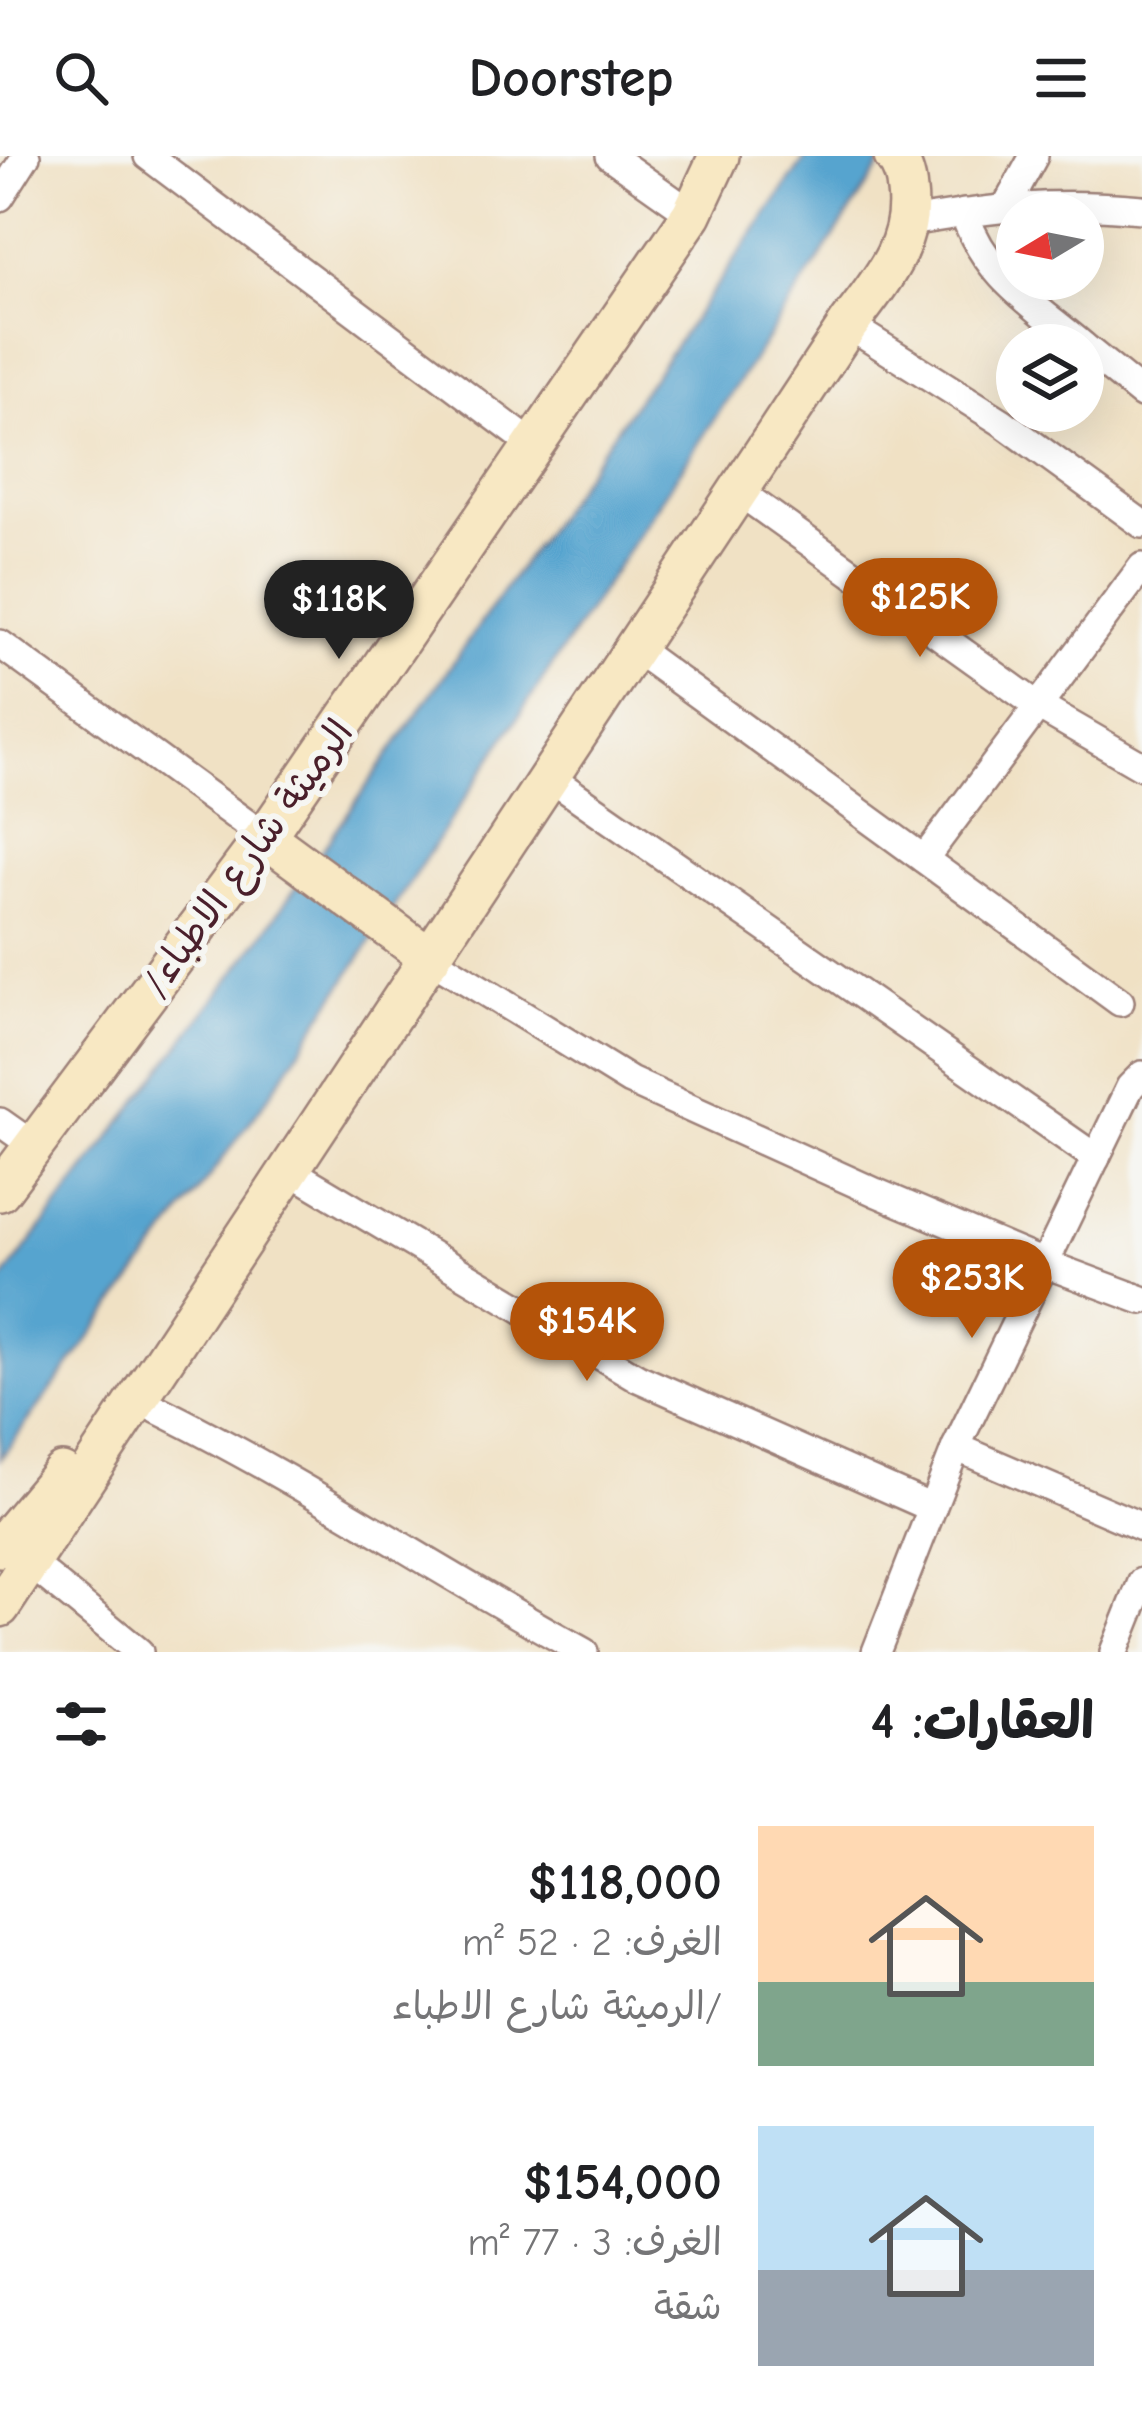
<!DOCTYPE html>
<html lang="ar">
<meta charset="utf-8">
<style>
:root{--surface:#fff;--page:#f2f2f2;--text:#202124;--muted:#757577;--accent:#b45309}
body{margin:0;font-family:"Comic Neue","Playpen Sans Arabic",sans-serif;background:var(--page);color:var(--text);direction:rtl;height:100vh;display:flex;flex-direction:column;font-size:45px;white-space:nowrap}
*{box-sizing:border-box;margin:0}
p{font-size:39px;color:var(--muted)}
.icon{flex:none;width:66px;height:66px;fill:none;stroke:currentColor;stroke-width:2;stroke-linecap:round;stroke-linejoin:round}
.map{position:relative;height:1496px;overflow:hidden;direction:ltr}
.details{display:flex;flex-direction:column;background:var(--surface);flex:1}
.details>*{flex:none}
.needle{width:78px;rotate:260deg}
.fabs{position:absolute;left:996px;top:36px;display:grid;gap:24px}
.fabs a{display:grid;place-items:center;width:108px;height:108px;border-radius:50%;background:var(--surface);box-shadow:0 12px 48px #0002;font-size:60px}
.price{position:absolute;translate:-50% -102px;padding:0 27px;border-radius:42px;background:var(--accent);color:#fff;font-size:39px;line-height:78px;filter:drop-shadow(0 3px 6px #0008)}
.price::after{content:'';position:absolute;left:50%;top:72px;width:36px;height:27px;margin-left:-18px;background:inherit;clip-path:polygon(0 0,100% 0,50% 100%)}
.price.on{background:#222;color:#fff}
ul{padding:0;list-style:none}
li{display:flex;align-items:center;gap:36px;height:300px;padding:0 48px}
li span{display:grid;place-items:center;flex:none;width:336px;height:240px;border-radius:0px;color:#555}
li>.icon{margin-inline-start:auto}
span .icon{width:144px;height:144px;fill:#fffc;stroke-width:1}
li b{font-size:51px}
h2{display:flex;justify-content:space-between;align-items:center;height:144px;padding:0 48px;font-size:51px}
header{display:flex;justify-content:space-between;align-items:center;height:156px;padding:0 48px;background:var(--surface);font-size:54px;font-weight:600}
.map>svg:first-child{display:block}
.water{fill:#56a4cf;stroke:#50627d;stroke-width:3}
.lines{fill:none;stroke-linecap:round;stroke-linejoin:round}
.street-casing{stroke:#9d8078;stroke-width:32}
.secondary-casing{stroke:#9d8078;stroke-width:44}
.street{stroke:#fff;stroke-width:27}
.secondary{stroke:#f8e8c3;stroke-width:39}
.labels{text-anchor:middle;stroke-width:12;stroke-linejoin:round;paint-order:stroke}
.street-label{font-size:39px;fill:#4a1f2b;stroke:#f6f6f2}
</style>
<header><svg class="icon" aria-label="menu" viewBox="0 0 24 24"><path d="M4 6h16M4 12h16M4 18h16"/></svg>Doorstep<svg class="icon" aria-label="search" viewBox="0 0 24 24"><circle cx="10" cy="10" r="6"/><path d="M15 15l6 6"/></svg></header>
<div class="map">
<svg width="1142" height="1496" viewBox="0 0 1142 1496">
<rect width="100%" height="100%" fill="#f6f6f2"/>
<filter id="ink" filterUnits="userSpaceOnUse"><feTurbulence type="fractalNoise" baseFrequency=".00833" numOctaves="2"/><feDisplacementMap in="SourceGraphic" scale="24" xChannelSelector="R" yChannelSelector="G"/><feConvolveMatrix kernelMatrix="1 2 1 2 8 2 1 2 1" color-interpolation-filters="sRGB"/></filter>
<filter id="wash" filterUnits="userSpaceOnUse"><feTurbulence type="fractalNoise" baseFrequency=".004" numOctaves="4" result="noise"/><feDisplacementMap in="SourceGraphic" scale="48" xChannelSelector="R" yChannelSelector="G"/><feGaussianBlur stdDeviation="2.7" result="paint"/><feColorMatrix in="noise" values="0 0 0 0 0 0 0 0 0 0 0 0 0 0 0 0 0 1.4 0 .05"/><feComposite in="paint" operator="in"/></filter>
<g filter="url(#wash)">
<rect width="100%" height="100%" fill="#f0e1c4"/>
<!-- water -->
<path class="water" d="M807,0h80l-617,939 -270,364v-176l257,-340z"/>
</g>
<g filter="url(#ink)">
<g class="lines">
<!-- street casing -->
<g class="street-casing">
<g id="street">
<path d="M148,0l385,289"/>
<path d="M610,0l82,58"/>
<path d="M0,41l26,-41"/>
<path d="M1007,49l27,-49"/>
<path d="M964,57c22,64 68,90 118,132"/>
<path d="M910,66c87,-15 143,-21 232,-13"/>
<path d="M848,169l154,97 140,102"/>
<path d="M1083,190l59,48"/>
<path d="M738,335l300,215 104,60"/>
<path d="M0,488l265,193"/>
<path d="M634,492l486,354"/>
<path d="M549,621l547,381"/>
<path d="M924,703l218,-292"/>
<path d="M430,802l200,123 245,111 168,71 99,37"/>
<path d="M0,966l34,24"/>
<path d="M289,1014l349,208 294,130"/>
<path d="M136,1243c155,74 298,171 448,253"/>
<path d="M956,1291l186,80"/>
<path d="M29,1406l110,90"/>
<path d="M876,1496l80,-205 174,-360 12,-12"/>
<path d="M1114,1496l28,-70"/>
</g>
</g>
<!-- secondary casing -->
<g class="secondary-casing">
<g id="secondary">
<path d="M265,681l165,121"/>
<path d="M0,1035l265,-354 427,-623 27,-58"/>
<path d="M0,1391l62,-74"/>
<path d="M0,1451l848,-1282c31,-42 66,-80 59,-134 -1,-14 -4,-25 -13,-35"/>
</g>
</g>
<!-- street -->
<use href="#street" class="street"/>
<!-- secondary -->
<use href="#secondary" class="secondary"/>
</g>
</g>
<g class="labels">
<!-- street labels -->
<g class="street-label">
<text transform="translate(246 701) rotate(-54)" y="14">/الرميثة شارع الاطباء</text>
</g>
</g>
</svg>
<div class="fabs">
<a><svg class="needle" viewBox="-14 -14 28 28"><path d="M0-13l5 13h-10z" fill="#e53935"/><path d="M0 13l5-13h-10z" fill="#757577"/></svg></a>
<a><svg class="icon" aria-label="layers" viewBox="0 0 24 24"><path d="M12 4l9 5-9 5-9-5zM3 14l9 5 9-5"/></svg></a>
</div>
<b class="price" style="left:920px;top:504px">$125K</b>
<b class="price on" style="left:339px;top:506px">$118K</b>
<b class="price" style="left:972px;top:1185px">$253K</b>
<b class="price" style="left:587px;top:1228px">$154K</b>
</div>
<section class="details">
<h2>العقارات: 4<svg class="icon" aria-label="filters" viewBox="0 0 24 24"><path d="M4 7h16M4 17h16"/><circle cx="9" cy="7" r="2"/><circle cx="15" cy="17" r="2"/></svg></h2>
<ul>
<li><span style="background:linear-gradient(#ffd9b3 65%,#7fa58c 0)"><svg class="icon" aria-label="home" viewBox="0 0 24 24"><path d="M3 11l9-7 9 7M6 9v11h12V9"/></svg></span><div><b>$118,000</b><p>الغرف: 2 · 52 m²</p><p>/الرميثة شارع الاطباء</p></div></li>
<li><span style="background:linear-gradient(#bfe0f5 60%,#9aa5b1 0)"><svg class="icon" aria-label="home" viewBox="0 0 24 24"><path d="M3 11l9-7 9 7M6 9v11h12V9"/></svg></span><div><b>$154,000</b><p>الغرف: 3 · 77 m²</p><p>شقة</p></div></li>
</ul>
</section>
